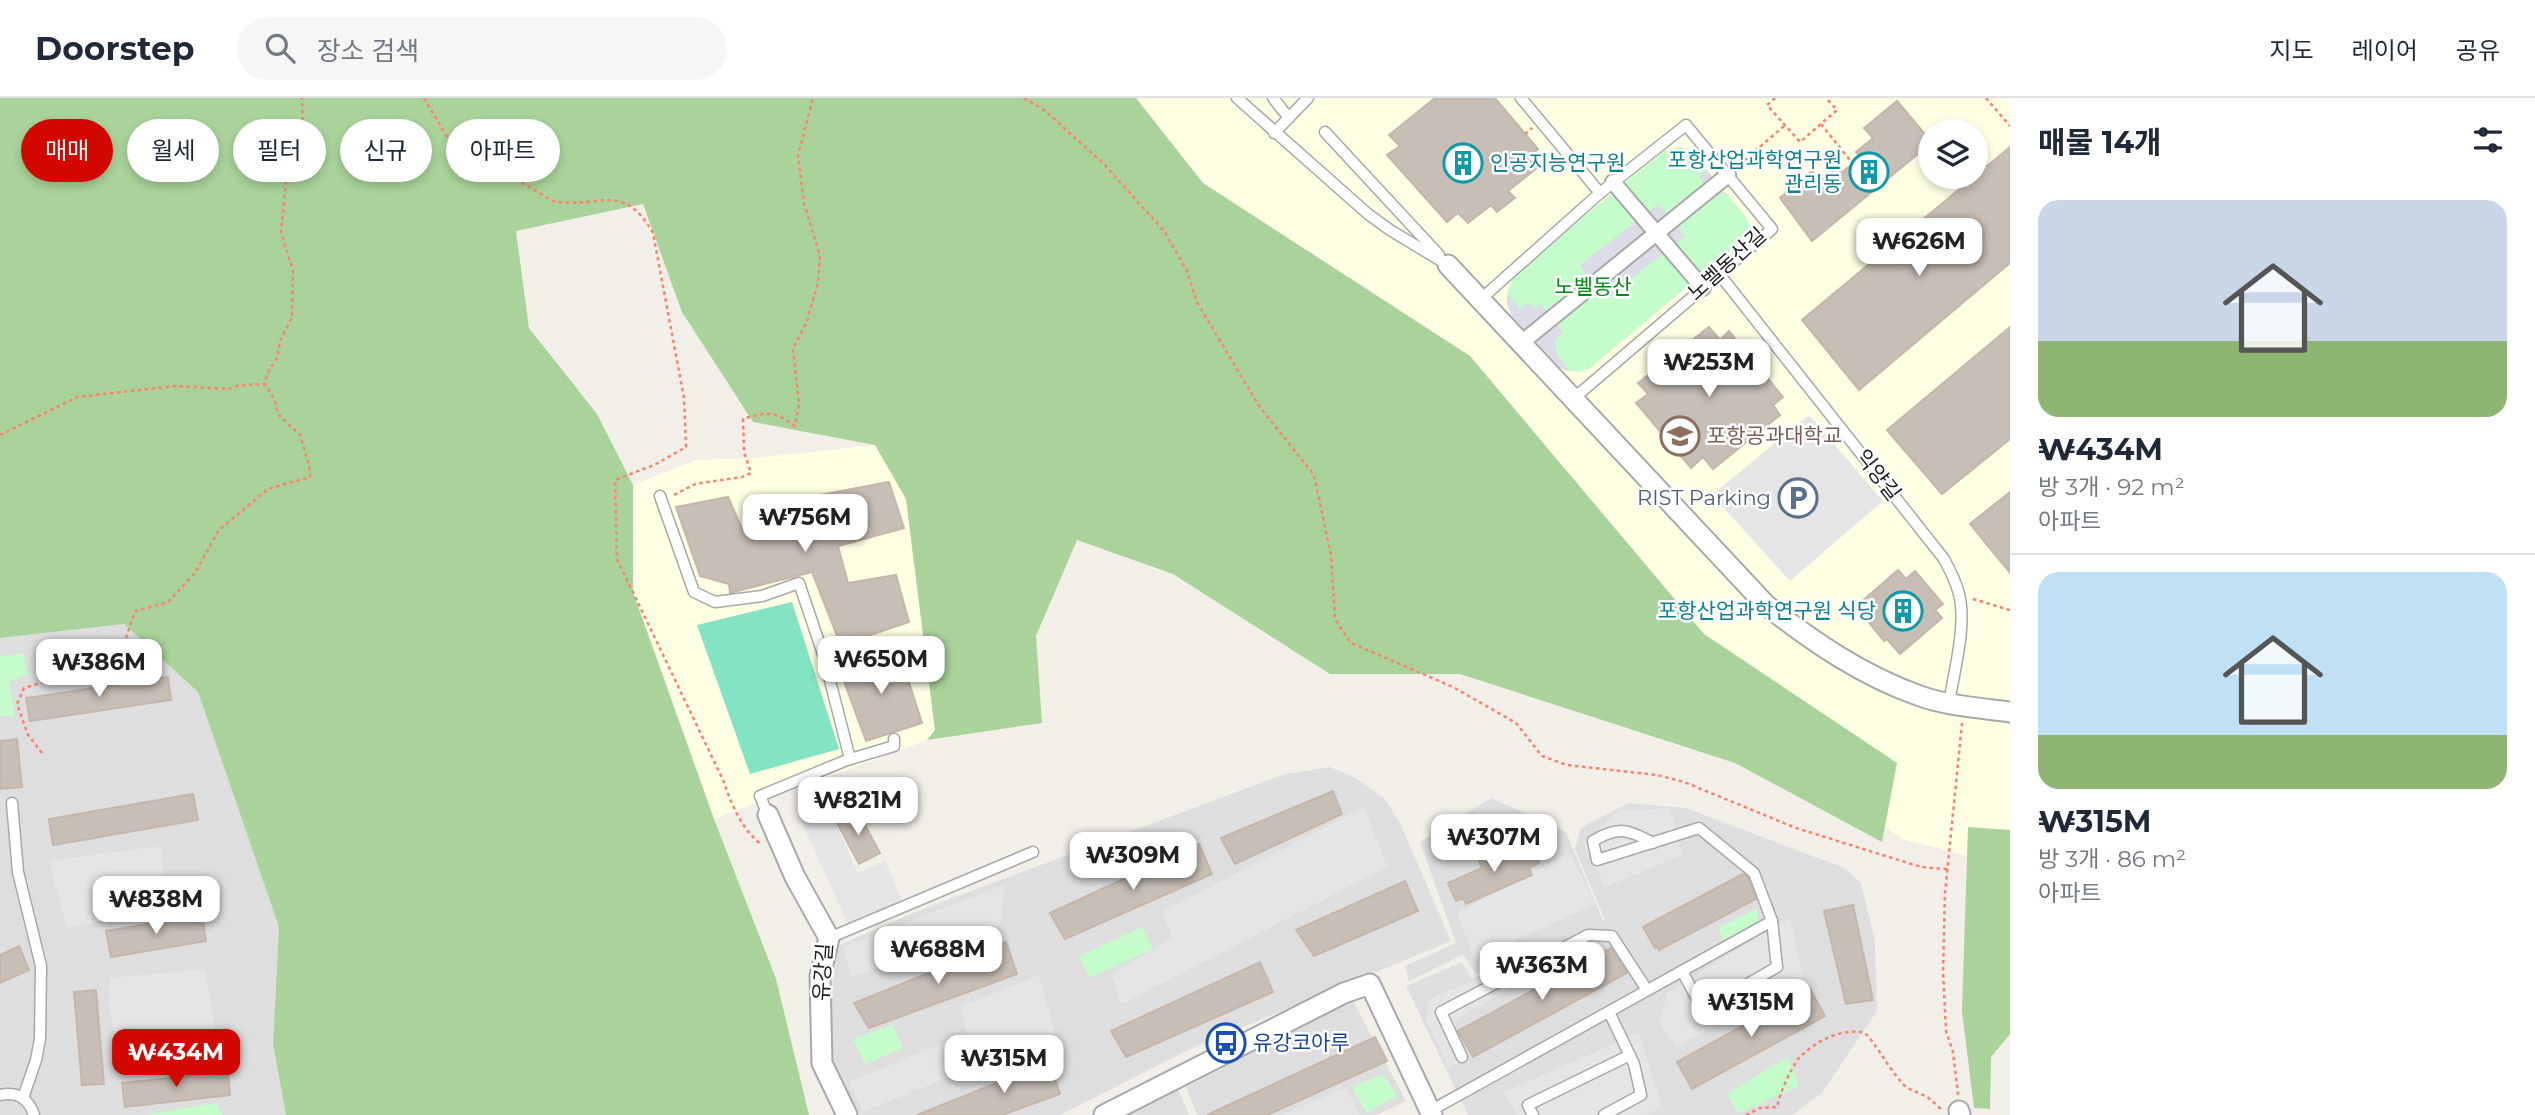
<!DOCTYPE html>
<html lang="ko">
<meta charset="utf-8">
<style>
:root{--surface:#fff;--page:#f6f6f7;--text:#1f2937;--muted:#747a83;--line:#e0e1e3;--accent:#d20700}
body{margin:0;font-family:Montserrat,"Noto Sans KR",sans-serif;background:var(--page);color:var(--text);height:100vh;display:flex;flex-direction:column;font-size:26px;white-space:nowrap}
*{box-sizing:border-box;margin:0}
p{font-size:23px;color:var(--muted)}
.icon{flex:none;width:38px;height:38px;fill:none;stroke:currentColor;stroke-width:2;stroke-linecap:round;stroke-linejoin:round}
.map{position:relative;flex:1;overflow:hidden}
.sheet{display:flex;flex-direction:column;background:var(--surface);width:525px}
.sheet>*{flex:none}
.guide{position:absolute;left:21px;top:21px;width:665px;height:63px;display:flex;gap:14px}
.fabs{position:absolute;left:1918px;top:21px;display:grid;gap:14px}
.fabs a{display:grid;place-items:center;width:70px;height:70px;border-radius:50%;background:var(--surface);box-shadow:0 4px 10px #0003;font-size:35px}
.price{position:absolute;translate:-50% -60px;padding:0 16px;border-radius:14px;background:#fff;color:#222;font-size:23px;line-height:46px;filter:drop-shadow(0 2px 4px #0008)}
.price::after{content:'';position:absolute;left:50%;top:42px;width:21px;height:16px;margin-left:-10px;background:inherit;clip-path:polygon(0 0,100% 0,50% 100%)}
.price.selected{background:var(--accent);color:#fff}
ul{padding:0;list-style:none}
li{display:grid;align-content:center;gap:14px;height:371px;padding:0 28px}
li+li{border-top:2px solid var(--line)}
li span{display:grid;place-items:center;height:217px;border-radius:21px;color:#555}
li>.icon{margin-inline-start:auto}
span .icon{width:126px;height:126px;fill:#fffc;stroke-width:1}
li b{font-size:30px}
h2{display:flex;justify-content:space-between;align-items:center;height:84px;padding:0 28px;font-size:30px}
.chip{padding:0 24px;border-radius:32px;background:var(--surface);box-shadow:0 4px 10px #0003;font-size:24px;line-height:63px}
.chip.selected{background:var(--accent);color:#fff}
header{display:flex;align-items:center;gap:42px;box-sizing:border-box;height:98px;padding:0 35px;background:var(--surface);border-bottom:2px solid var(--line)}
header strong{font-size:33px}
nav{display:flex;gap:38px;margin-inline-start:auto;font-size:24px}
.search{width:490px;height:63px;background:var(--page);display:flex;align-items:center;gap:18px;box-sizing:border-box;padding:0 24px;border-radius:38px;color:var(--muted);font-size:26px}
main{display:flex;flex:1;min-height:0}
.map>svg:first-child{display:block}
.residential{fill:#dfdede}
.education{fill:#feffe3;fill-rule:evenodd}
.forest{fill:#a9d39a}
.park{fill:#c4fccb}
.pitch{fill:#82e4c2}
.parking{fill:#e5e5e5}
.plaza{fill:#dcdce8}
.building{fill:#c7beb6;stroke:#c5b6a9;stroke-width:2}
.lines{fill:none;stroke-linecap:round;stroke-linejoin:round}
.service-casing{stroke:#a8a8a8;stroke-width:13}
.pedestrian-casing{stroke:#a8a8a8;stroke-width:18}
.minor-casing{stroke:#a8a8a8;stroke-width:23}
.path{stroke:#ff806b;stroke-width:2.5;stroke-dasharray:3.5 3.5;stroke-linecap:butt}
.service{stroke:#fff;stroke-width:10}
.pedestrian{stroke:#fff;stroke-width:14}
.minor{stroke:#fff;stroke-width:19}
.labels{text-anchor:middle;stroke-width:5;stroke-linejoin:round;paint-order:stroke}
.culture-label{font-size:21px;fill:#0d838f;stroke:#fff;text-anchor:end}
.street-label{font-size:21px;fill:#212121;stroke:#fff}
.park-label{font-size:21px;fill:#068815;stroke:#fff}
.education-label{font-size:21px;fill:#785e54;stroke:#fff;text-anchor:start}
.service-label{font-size:21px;fill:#4e5e75;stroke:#fff;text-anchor:end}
.transit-label{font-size:21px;fill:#164399;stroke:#fff;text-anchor:start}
</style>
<header>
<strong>Doorstep</strong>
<div class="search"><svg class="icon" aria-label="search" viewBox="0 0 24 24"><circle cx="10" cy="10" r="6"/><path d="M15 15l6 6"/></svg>장소 검색</div>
<nav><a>지도</a><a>레이어</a><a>공유</a></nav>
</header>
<main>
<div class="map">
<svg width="2010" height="1017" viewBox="0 0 2010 1017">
<rect width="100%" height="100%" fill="#f2efe8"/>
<!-- residential -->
<g class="residential">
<path d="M124,526l74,68 81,235 -6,117 13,71h-286v-477z"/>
<path d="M1330,669l24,10 31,22 15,24 51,118 -257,106 -134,68h-200l-29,-60 2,-107 82,-36 367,-137z"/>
<path d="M1491,700l75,34 37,89 2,-1 -30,-71 6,-21 47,-25 58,5 158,60 17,15 14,58 2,70 -55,82 -30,22h-324l-62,-129 56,-24 10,17 89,-40 -85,35 -13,-19 -54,26 -4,-15 51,-23 -36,-101z"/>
<path d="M1353,903l53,100 -29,14h-180l-11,-28z"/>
<path d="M1178,991l11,26h-60z"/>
</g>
<!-- education -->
<g class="education">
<path d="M984,0h1026v769l-108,-28 -241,-178zM1930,33h46v46h-46z"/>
<path d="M875,347l31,54 29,231 -8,10 -213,79 -81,-227v-107l63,-25 62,-2z"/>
</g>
<!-- forest -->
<g class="forest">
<path d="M0,0h1136l67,85 267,173 234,278 193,129 -15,79 -147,-79 -275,-89h-130l-157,-100 -96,-34 -41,96 6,87 -115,17 8,-10 -29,-231 -31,-54 -122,-23 -71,-110 -39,-108 -127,27 13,97 68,86 36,71v107l81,227 62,160 33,136h-523l-13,-71 6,-117 -81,-235 -74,-68 -124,14z"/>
<path d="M1968,729l42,3v204l-19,23 -1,52 -16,-1 -12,-97z"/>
</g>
<!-- park -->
<g class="park">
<path d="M1680,49l9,2 57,68c4,8 4,14 -1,21l-155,130 -11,4 -15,-2 -55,-60c-6,-17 2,-30 13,-43l142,-116z"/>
<path d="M23,556l5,20 -19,7 6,35h-15v-60z"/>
<path d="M1756,811l4,13 -35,19 -7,-13z"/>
<path d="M1142,829l11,22 -64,29 -10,-22z"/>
<path d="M892,927l11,23 -38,16 -12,-25z"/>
<path d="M1788,959l11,29 -61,27 -11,-19z"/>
<path d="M1383,976l14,22 -31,17 -14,-26z"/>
<path d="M216,1005l7,12h-76l2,-1z"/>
</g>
<!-- pitch -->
<path class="pitch" d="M792,504l47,147 -89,25 -53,-149z"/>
<!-- parking -->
<g class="parking">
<path d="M1809,317l74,86 -93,80 -78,-86z"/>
<path d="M826,704l32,71 27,-12 17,39 -54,24 -50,-110z"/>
<path d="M1364,709l23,60 -265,137 -11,-30 62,-36 -11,-26z"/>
<path d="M1670,710l12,47 -77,32 -21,-43 33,-33z"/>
<path d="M161,748l5,63 -99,19 -18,-67z"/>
<path d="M1570,754l25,52 -121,55 -17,-46z"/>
<path d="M1004,787l-4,39 -149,53 -8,-30z"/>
<path d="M1790,820l14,64 -128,65 -17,-25 9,-30z"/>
<path d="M1579,838l2,13 -127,71 14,38 -20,9 -22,-48 3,-20z"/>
<path d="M205,871l15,92 -101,10 -10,-71 1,-22z"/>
<path d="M1039,877l16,59 -192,78 -14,-30 118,-49 -7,-26z"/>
<path d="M1639,935l23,74 -16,8h-129l-13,-23z"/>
<path d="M1346,990l14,27h-79z"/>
</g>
<!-- plaza -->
<path class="plaza" d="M1707,72l17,21 -7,6 -3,-3 -37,32 8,10 -79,63 -8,-11 -42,35 7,9 -8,8 2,15 14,17 -11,-4 -48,-51 -5,-13v-11l14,16 8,-7 6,7 6,-5 6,7 41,-34 -9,-11 79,-62 10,10 36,-31 -5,-7z"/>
<!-- building -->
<g class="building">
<path d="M1435,0h60l43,51 -11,9 10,10 -29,23 7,7 -18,14 -6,-7 -23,18 -10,-10 -11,9 -60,-67 13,-9 -11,-11z"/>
<path d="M1897,3l33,39v4l-118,97 -32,-43 32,-27 9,10 16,-13 4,5 20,-16 -5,-5 17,-14 -9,-10z"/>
<path d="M2010,49v116l-151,127 -57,-70z"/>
<path d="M1709,229l11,13 9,-9 54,66 -10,8 7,10 -67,54 -10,-12 -12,11 -55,-65 12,-9 -10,-11z"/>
<path d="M2010,229v112l-68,55 -55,-64z"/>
<path d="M889,384l15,46 -66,18 10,37 48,-8 13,47 -57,19h-13l-27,-69 -82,21 -1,-9 -29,-8 -24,-69 52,-10 15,34 56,-6 -2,-13 26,-5 -3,-12z"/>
<path d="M2010,394v81l-40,-49z"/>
<path d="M1898,472l8,9 9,-8 28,33 -8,6 7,8 -42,36 -13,-15 -3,2 -19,-23 6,-5 -10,-11z"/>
<path d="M900,556l22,69 -56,18 -28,-76z"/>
<path d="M168,579l3,23 -141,21 -4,-23z"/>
<path d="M17,641l5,48 -21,2 -1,-48z"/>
<path d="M1333,693l9,23 -107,50 -14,-26z"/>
<path d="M193,696l5,26 -145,25 -4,-26z"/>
<path d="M857,712l23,43 -21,11 -23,-43z"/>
<path d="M1199,746l13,30 -147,65 -15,-26z"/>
<path d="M1531,747l8,18 -10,5 3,7 -66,29 -3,-6 -7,3 -8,-18 34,-15 -6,-14 15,-7 6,13z"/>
<path d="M1743,776l5,3 8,22 -97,51 -1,-3 -3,1 -12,-21z"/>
<path d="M1405,783l13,30 -104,45 -18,-26z"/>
<path d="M1853,807l20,95 -27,4 -22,-93z"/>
<path d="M202,817l4,26 -95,16 -5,-26z"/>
<path d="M1006,844l11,32 -148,54 -15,-25z"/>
<path d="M19,848l10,24 -29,13v-28z"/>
<path d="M1611,850l16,25 -154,84 -15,-26z"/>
<path d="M1260,864l13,30 -147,65 -15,-26z"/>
<path d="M1810,891l15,27 -133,73 -15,-27z"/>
<path d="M96,892l8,94 -22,1 -8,-93z"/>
<path d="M1375,939l12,24 -120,54h-60z"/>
<path d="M1049,964l11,32 -58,21h-85z"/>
<path d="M228,974l2,23 -105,12 -3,-24z"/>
</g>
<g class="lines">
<!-- service casing -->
<g class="service-casing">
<g id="service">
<path d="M1237,0l131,116 22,16 58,35"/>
<path d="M1273,0l16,20"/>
<path d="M1521,0l79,95"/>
<path d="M1325,34l114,123"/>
<path d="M1274,35l34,-35"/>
<path d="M1720,177l224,284c6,11 12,23 15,35 8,32 -5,77 -10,109"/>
<path d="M1481,201l119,-106 86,-68 86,104 -199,170"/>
<path d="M660,398l34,96 21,10 47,-6 37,-13 25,74 26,102"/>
<path d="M12,705l6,69 23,94 -1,73 -4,21 -13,38"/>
<path d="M768,717l-8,-19 87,-36 47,-14v-7"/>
<path d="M829,840l204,-86"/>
<path d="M1682,873l21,39 74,-43 -5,-46"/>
<path d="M1462,959l-21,-45 147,-77 24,1 35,54"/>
<path d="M0,997c17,-4 29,4 34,20"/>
<path d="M1430,1013l342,-190 -18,-48 -55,-45 -102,32 -4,-19c25,-15 35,-12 60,2"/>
<path d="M1533,1017l-5,-10 102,-50"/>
<path d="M1604,1017l37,-20 -7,-31 -25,-52"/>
</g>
</g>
<!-- pedestrian casing -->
<g class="pedestrian-casing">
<g id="pedestrian">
<path d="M1613,84l90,106"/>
<path d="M1521,245l207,-168"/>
</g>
</g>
<!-- minor casing -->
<g class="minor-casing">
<g id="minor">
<path d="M1448,167l318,340c47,37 97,71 154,91 28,10 60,12 90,16"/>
<path d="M768,717l27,62 34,61 -9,38 2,87 25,52"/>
<path d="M1959,1013l1,4"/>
<path d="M1104,1017l240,-122 26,-9 62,131"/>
</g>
</g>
<!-- path -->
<g class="path">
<path d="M424,0l25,42 104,61c45,9 69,-22 100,32l31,165 2,49 -32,18 -39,15 2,79 106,221c8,23 18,49 38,64"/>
<path d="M1024,0l20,12 58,52 62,69 23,40 10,31 62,104 55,69 17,80 4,64 16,24 102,44 63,36 26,33 25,9 90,10 27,7 112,46 125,39 27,2"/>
<path d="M1775,0l-8,7 33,37 37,-32 -11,-12"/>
<path d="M1986,0l24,28"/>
<path d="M1821,26l32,40"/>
<path d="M1525,36l7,-6"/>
<path d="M1739,67l45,-39"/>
<path d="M0,337l77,-38 98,-11 53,3 13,-4 24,-1 2,-10 10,-16 3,-17 12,-24 1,-47 -12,-37 6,-65 16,-19 -1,-51"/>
<path d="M674,397l21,-11 47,-7 9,-4 -7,-21 -1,-33c24,-8 32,-8 52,7l4,-22 -6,-55 14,-28 11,-39 2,-26 -16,-53 -6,-47 15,-58"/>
<path d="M1973,501l37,11"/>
<path d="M42,655l-14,-18 -11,-31 7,-16 98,-30 2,-14 11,-33 33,-9 27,-29 24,-43 49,-41 42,-12 -1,-12 -9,-30 -22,-21 -3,-13 -10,-17"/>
<path d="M1958,997l-5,-43 -7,-21 -3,-60 2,-78 17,-170"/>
<path d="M1746,1017l14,-7 17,-1c3,-14 14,-40 23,-50 16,-16 43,-30 65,-24 15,16 24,37 40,53 6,5 13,6 20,10 6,3 11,9 17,14"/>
</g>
<!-- service -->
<use href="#service" class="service"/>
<!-- pedestrian -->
<use href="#pedestrian" class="pedestrian"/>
<!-- minor -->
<use href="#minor" class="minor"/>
</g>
<!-- icons -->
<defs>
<g id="building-ring" transform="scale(2.0125)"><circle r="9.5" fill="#fff" stroke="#0f9aa8" stroke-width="1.5"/><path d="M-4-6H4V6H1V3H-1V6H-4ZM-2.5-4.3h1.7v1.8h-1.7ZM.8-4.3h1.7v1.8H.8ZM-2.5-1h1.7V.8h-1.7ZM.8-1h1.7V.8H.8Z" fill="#0f9aa8"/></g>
<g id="university-ring" transform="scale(2.0125)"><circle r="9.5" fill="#fff" stroke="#8d6e63" stroke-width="1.5"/><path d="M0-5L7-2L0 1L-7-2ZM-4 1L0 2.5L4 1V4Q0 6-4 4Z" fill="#8d6e63"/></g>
<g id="parking-ring" transform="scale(2.0125)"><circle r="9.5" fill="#fff" stroke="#5c6f8a" stroke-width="1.5"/><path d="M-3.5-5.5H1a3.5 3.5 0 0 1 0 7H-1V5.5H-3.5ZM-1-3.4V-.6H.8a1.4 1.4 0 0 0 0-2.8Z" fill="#5c6f8a"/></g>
<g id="bus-ring" transform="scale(2.0125)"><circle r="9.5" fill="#fff" stroke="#1a4fb4" stroke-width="1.5"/><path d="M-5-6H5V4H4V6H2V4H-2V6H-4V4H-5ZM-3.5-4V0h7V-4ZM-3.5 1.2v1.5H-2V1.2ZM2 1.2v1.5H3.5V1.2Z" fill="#1a4fb4"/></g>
</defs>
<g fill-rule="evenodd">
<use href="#building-ring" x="1463" y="65"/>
<use href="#building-ring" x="1869" y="74"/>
<use href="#university-ring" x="1680" y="338"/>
<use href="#parking-ring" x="1798" y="400"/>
<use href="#building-ring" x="1903" y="513"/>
<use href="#bus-ring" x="1226" y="945"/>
</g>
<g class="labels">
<!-- culture labels -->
<g class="culture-label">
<text x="1842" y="69">포항산업과학연구원<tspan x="1842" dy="24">관리동</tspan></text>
<text x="1490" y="72" text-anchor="start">인공지능연구원</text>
<text x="1876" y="520">포항산업과학연구원 식당</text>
</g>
<!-- street labels -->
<g class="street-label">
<text transform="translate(1727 166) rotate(-42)" y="7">노벨동산길</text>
<text transform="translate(1878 377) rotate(52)" y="7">익양길</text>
<text transform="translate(823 874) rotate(-86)" y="7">유강길</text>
</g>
<!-- park labels -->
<g class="park-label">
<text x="1593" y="196">노벨동산</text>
</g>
<!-- education labels -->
<g class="education-label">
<text x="1707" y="345">포항공과대학교</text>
</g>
<!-- service labels -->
<g class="service-label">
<text x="1771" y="407">RIST Parking</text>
</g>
<!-- transit labels -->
<g class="transit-label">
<text x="1253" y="952">유강코아루</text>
</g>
</g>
</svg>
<div class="fabs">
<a><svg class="icon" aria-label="layers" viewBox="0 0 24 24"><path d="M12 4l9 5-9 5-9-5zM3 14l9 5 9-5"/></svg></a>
</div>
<b class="price" style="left:1919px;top:180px">₩626M</b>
<b class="price" style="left:1709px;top:301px">₩253M</b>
<b class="price" style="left:805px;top:456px">₩756M</b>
<b class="price" style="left:881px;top:598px">₩650M</b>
<b class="price" style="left:99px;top:601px">₩386M</b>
<b class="price" style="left:858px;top:739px">₩821M</b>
<b class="price" style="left:1494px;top:776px">₩307M</b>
<b class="price" style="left:1133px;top:794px">₩309M</b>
<b class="price" style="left:156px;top:838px">₩838M</b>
<b class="price" style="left:938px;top:888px">₩688M</b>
<b class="price" style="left:1542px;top:904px">₩363M</b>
<b class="price" style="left:1751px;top:941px">₩315M</b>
<b class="price selected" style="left:176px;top:991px">₩434M</b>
<b class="price" style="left:1004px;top:997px">₩315M</b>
<div class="guide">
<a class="chip selected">매매</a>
<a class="chip">월세</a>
<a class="chip">필터</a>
<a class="chip">신규</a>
<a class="chip">아파트</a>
</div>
</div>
<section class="sheet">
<h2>매물 14개<svg class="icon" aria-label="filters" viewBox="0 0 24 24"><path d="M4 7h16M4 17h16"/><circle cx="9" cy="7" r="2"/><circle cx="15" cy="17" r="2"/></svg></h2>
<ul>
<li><span style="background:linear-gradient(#c9d6e8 65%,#8fb573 0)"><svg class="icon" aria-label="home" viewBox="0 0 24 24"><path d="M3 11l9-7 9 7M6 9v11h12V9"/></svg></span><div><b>₩434M</b><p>방 3개 · 92 m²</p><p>아파트</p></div></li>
<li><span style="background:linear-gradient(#bfe0f5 75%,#8fb573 0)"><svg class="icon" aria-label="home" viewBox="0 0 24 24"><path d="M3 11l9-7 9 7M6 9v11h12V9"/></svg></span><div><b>₩315M</b><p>방 3개 · 86 m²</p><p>아파트</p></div></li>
</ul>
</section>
</main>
